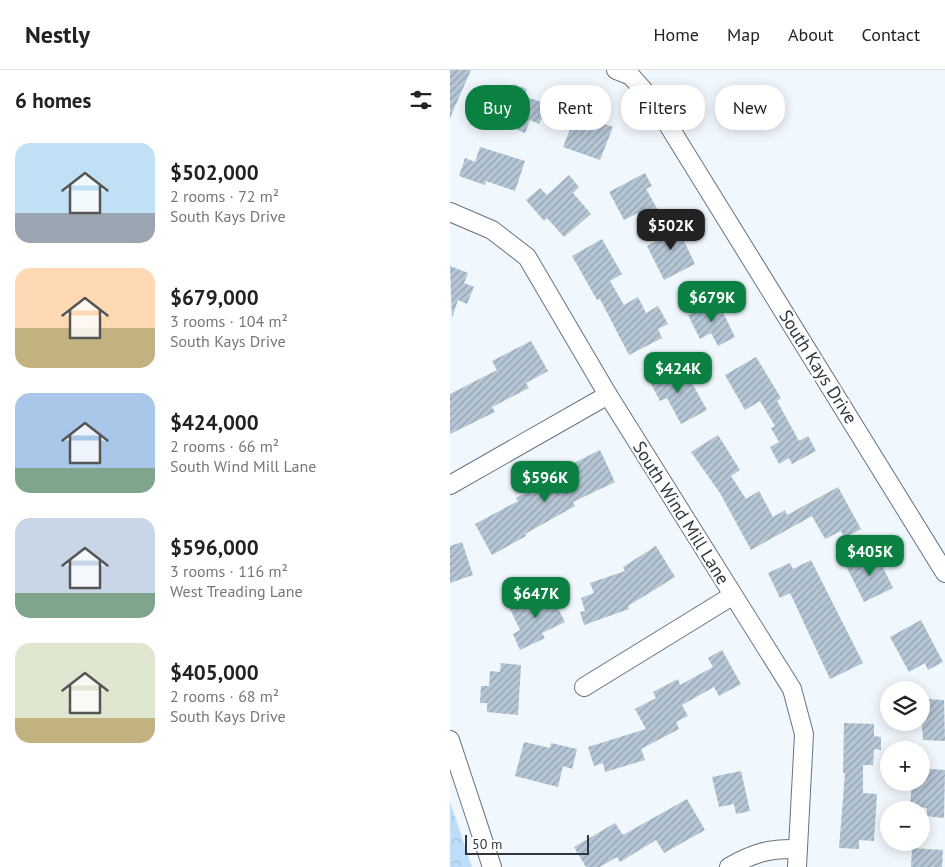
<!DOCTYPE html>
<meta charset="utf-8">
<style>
:root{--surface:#fff;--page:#f6f6f6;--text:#222;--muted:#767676;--line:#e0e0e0;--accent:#0b8043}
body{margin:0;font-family:"PT Sans",sans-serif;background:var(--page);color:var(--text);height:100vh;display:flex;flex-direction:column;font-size:19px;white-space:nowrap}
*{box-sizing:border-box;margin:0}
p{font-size:16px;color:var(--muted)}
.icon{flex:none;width:28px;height:28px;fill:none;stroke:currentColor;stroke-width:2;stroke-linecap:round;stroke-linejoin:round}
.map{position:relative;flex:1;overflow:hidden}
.details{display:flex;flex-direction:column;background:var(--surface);width:450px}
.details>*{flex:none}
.top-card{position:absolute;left:15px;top:15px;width:405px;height:45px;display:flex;gap:10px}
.controls{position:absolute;left:430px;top:611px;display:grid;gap:10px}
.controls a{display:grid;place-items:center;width:50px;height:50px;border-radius:50%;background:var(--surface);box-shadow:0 2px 12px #0003;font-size:25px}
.scale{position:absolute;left:15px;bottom:12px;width:124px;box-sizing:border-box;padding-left:5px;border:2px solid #2f363c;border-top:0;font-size:14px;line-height:18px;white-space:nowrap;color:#2f363c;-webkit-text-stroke:4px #fff;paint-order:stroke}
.price{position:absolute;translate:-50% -42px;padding:0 11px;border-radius:10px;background:var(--accent);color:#fff;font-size:16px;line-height:32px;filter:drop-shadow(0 1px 2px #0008)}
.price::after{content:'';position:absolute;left:50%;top:30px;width:15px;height:11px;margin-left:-8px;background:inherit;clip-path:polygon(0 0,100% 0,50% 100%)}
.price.active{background:#222;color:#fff}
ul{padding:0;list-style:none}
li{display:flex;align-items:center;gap:15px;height:125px;padding:0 15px}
li span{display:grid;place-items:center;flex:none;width:140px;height:100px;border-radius:15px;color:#555}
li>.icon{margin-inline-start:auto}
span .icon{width:60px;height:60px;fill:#fffc;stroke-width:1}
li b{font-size:21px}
h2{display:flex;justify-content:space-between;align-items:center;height:60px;padding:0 15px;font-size:21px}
.chip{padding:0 18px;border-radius:20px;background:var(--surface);box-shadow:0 2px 12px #0003;font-size:18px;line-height:45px}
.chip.active{background:var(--accent);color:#fff}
header{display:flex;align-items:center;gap:30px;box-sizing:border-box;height:70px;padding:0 25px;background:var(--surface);border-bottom:1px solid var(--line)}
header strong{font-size:24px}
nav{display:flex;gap:28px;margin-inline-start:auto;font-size:18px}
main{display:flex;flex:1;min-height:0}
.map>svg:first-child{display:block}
.park{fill:url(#park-crowns)}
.building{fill:url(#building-hatch)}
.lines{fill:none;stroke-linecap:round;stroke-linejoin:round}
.minor-casing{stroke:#657482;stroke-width:20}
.minor{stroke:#fff;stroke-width:18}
.labels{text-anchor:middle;stroke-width:4.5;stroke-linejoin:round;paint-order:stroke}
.street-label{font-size:18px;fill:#2f363c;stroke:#fff}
</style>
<header>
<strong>Nestly</strong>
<nav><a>Home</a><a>Map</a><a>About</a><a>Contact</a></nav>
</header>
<main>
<section class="details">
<h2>6 homes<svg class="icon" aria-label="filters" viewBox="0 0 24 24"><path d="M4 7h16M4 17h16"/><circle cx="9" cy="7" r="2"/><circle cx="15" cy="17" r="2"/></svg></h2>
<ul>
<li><span style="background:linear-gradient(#bfe0f5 70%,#9aa5b1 0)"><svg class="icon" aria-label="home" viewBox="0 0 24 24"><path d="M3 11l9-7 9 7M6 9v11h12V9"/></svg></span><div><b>$502,000</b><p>2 rooms · 72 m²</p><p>South Kays Drive</p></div></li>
<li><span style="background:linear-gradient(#ffd9b3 60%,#c2b280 0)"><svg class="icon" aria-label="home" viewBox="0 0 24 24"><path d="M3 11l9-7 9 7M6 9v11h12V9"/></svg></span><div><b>$679,000</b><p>3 rooms · 104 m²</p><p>South Kays Drive</p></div></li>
<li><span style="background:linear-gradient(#a9c7e8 75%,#7fa58c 0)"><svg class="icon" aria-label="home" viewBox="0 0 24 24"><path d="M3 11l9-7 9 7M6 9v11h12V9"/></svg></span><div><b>$424,000</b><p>2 rooms · 66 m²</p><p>South Wind Mill Lane</p></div></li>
<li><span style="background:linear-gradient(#c9d6e8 75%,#7fa58c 0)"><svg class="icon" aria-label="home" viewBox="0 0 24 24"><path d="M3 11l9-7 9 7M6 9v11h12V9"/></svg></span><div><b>$596,000</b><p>3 rooms · 116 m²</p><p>West Treading Lane</p></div></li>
<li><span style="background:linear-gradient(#dfe7d0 75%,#c2b280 0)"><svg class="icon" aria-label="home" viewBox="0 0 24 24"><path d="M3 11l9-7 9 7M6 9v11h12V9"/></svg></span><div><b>$405,000</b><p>2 rooms · 68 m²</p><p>South Kays Drive</p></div></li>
</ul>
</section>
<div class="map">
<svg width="495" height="797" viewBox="0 0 495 797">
<defs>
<pattern id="park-crowns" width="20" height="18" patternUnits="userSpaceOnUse" patternTransform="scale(1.25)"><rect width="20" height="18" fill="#beddf8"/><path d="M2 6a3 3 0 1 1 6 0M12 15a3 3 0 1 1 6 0" fill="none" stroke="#a4bed6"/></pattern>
<pattern id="building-hatch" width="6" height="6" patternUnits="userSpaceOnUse" patternTransform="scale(1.25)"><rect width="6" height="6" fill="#b5c6d5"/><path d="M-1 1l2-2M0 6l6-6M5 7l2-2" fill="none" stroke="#94a2ae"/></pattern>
</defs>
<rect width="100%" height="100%" fill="#f0f7fd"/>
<!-- park -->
<path class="park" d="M0,732l22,65h-22z"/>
<!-- building -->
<g class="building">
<path d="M0,0h21l-21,48z"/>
<path d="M63,14l14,5 -3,7 89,31 -13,33 -37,-13 7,-18 -29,-10 -2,5 -9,-4 -5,13 -27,-11z"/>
<path d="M30,77l45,14 -10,30 -29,-10 -1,4 -26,-9 6,-18 10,4z"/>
<path d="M195,103l7,13 -6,3 12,21 -17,9 -3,-6 -14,7 -15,-28z"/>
<path d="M119,105l10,12 -6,6 18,21 -27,23 -17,-19 -3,3 -18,-21 14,-12 7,7z"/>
<path d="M224,150l21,44 -31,16 -17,-34 13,-7 -5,-9z"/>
<path d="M152,169l20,35 -12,7 14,24 14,-8 8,16 12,-7 10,18 -10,5 4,9 -33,17 -29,-56 -3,1 -25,-44z"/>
<path d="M0,196l18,7 -4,10 10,4 -7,17 -9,-4 -6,18z"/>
<path d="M267,230l18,37 -17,9 -7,-13 -11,6 -12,-24z"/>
<path d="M81,271l17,30 -22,12 3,5 -37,19 3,5 -45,22v-40l47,-24 -5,-9z"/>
<path d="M306,287l25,41 -4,3 22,40 9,-5 8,15 -24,13 -3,-6 -10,6 -9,-17 9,-5 -8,-14 4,-2 -15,-25 -15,9 -20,-35z"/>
<path d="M233,297l24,43 -26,14 -14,-26 -7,3 -12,-23 16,-9 4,7z"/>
<path d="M268,365l22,35 -9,6 15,23 13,-8 14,26 12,-7 2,5 51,-28 23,42 -16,9 -4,-7 -16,8 -13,-23 -61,34 -31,-57 -29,-41z"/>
<path d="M150,380l15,32 -42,20 2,4 -50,28 1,2 -34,19 -17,-31 43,-23 -2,-3 15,-8 2,4 36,-19 -3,-8z"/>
<path d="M12,472l11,33 -23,8v-37z"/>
<path d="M206,476l19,31 -47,29 1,3 -45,16 -4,-13 5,-1 -4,-13 13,-5 -4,-10 35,-12 -2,-4z"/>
<path d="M425,481l18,37 -29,14 -18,-36z"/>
<path d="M361,490l52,103 -33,16 -40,-86 -10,5 -12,-25 22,-10 3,6z"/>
<path d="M99,521l16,31 -23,11 3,5 -25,12 -7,-16 7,-4 -10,-21z"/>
<path d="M471,550l22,42 -15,8 -3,-7 -16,9 -19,-35z"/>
<path d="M272,580l19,34 -22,12 -5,-9 -32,18 6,11 -12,6 3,7 -38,20 4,11 -40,12 -2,-9 -9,3 -6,-19 58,-18 -11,-20 21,-11 -3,-6 25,-13 2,6 33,-18 -5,-9z"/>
<path d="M51,593l20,2 -3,50 -31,-3v-9h-7l1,-17h8l1,-15 10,1z"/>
<path d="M476,629l18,1 1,41 -22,-1 -2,-25h4z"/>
<path d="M394,653l30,1v12l7,1v13l-7,-1 -1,16h-10v28l14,1 -3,47 -15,-1v9l-20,-1 6,-75h-2z"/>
<path d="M74,672l26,6 1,-5 26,6 -5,20 -9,-3 -5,21 -43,-11z"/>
<path d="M471,698l24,2 -1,48 -18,-2 1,-8 -17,-2 2,-24h9z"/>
<path d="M291,701l9,40 -14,3 -2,-10 -15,3 -7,-30z"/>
<path d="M237,729l18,31 -41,23 -8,-13 -36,22 -3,-5 -17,10h-14l-12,-20 41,-24 8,12z"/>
<path d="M462,778l31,2 -1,17h-31z"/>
</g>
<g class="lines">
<!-- minor casing -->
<g class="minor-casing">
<g id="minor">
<path d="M166,0l15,6 23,26 291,471"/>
<path d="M0,142l42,18 35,27 81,138 184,294 12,45 -7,133"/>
<path d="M0,415l158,-90"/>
<path d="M134,617l148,-91"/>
<path d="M0,670l42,127"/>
<path d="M279,797c24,-14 41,-19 69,-18"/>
</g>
</g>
<!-- minor -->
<use href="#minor" class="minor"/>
</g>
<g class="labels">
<!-- street labels -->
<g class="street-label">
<text transform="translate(368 297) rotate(58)" y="6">South Kays Drive</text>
<text transform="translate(231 443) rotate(58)" y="6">South Wind Mill Lane</text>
</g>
</g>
</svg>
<div class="controls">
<a><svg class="icon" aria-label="layers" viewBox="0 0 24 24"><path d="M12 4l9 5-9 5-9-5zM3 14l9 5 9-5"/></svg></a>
<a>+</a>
<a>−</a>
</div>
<div class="scale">50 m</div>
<b class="price active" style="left:221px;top:181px">$502K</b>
<b class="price" style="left:262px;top:253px">$679K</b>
<b class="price" style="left:228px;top:324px">$424K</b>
<b class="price" style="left:95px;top:433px">$596K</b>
<b class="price" style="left:420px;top:507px">$405K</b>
<b class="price" style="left:86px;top:549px">$647K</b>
<div class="top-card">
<a class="chip active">Buy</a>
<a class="chip">Rent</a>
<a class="chip">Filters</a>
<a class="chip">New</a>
</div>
</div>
</main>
